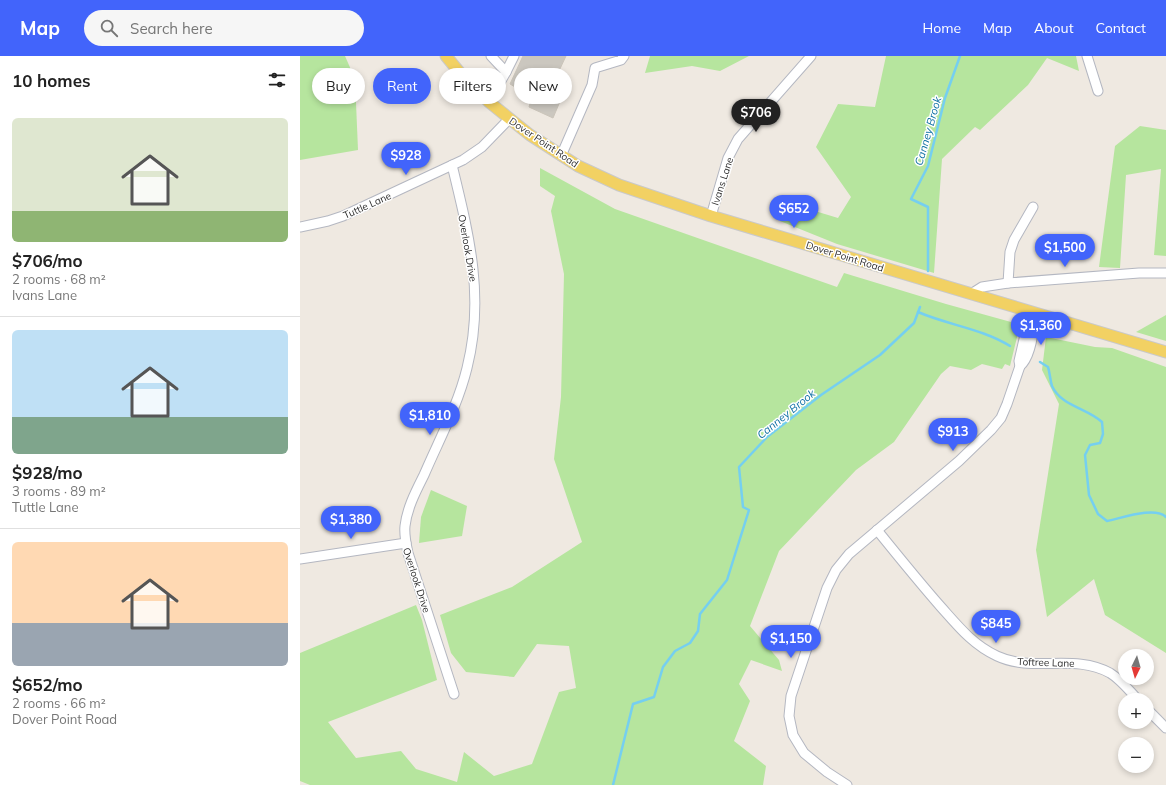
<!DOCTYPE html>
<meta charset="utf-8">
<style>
:root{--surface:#fff;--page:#f6f6f6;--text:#222;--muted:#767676;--line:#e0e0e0;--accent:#4264fb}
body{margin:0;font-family:Mulish,sans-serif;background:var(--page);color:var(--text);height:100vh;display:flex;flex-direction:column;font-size:15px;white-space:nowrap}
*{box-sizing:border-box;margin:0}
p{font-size:13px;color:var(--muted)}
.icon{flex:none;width:22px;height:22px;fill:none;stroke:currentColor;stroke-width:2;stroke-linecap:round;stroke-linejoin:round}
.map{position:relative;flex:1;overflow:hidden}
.details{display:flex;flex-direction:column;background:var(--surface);width:300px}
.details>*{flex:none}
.top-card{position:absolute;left:12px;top:12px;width:380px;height:36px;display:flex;gap:8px}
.needle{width:26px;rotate:185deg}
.buttons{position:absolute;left:818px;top:593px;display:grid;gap:8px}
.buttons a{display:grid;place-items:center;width:36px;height:36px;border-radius:50%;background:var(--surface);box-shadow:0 2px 6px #0003;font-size:20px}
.price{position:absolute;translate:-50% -34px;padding:0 9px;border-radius:14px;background:var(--accent);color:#fff;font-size:13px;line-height:26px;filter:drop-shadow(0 1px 2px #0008)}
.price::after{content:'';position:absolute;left:50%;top:24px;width:12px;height:9px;margin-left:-6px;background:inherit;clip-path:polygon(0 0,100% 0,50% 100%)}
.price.selected{background:#222;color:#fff}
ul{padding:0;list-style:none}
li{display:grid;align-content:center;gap:8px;height:212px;padding:0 12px}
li+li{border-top:1px solid var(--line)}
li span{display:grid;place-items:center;height:124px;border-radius:6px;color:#555}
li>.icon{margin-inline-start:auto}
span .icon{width:72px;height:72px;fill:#fffc;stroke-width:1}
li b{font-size:17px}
h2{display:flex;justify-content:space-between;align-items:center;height:48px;padding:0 12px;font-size:17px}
.pill{padding:0 14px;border-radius:18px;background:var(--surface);box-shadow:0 2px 6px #0003;font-size:14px;line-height:36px}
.pill.selected{background:var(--accent);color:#fff}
header{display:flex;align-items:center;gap:24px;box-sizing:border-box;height:56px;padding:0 20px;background:var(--accent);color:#fff}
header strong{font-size:19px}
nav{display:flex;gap:22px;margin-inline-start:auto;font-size:14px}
.search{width:280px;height:36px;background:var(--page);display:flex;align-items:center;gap:10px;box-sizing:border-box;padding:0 14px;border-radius:22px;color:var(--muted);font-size:15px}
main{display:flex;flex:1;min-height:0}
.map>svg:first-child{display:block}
.green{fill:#b6e59e}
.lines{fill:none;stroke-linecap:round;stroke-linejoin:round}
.stream{stroke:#75cff0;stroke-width:2.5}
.building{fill:#cbc7bf;stroke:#cbc5ba}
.minor-casing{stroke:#b4b7c1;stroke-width:11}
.major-casing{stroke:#c9c9c9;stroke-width:13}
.minor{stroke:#fff;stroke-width:9}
.major{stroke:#f2d163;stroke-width:11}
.labels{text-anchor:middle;stroke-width:3;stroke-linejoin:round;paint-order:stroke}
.street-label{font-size:10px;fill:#2e2e2e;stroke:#fff}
.water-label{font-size:11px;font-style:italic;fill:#0d6fa3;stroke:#fff}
</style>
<header>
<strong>Map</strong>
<div class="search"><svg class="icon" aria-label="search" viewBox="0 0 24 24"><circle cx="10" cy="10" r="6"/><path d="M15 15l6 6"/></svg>Search here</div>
<nav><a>Home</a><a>Map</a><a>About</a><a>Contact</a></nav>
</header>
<main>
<section class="details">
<h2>10 homes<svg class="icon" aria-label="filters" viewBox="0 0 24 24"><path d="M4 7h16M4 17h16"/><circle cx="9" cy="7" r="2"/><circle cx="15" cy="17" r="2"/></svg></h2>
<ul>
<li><span style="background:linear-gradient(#dfe7d0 75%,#8fb573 0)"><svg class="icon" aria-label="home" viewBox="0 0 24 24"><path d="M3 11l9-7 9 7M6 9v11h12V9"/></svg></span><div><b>$706/mo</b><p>2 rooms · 68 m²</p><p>Ivans Lane</p></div></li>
<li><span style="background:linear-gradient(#bfe0f5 70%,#7fa58c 0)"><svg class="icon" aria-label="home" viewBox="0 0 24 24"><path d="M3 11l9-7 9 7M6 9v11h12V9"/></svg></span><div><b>$928/mo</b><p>3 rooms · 89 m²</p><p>Tuttle Lane</p></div></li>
<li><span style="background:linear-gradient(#ffd9b3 65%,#9aa5b1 0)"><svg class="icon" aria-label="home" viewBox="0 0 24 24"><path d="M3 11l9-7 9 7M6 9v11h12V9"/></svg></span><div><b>$652/mo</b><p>2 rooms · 66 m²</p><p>Dover Point Road</p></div></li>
</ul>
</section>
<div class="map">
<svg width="866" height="729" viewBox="0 0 866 729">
<rect width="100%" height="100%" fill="#efe9e1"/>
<!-- green -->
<g class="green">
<path d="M0,0h45l10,23 3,71 -58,10z"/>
<path d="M350,0h99l-29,15 -28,-5 -47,7z"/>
<path d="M586,0h190l3,15 -32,-13 -19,27 -48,45 -5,-3 -33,32 -8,114 -97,-29 -57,-23 2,-20 56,17 13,-21 -35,-50 22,-43 37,3z"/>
<path d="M840,70l26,4v126l-12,-1 7,-86 -35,6 -6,93 -21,-1 16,-121z"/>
<path d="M240,112l75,41 222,78 7,-14 102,31 65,18 7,11 -8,33 -5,-2 -3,5 -20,-5 -11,6 -21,-4 -9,8 -47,68 -38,28 -77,81 -29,75 29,34 3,11 -31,-11 -12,24 11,17 -16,40 32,25 -3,19h-453l-10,-4v-128l116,-48 6,15 15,60 -109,42 28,36 45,-7 15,18 41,13 7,-30 30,24 38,-12 27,-72 17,-4 -7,-42 -32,-2 -23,33 -48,-5 -15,-19 -11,-38 72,-28 70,-45 -28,-83 7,-62 3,-123 -13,-63 4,-15 -15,-10z"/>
<path d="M866,259v26l-30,-9z"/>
<path d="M746,281l49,10 17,1 54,19v286l-61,-38 -11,-36 -47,38 -11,-67 23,-146 -17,-34z"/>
<path d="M131,434l36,16 -5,30 -43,7 2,-26z"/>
</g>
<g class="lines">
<!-- stream -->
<g class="stream">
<path d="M628,215v-64l-17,-8 17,-33 17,-68 15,-42"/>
<path d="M618,256c30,13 65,17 92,34"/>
<path d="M740,306l8,5c2,6 2,13 4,19 9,20 35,22 50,36l1,12 -3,9 -10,2 -5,10 4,40 9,19 9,7c15,-3 48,-15 59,-4"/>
<path d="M313,729l20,-81 21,-7 9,-30 12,-16 15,-8 8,-12 2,-17 27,-34 22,-70 -6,-3 -4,-40 28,-30 54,-42 59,-40 34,-32 6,-16"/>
</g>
</g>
<!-- building -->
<path class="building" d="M223,0h43l-8,17 -5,-2 -7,20 15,8 -8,19 -24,-11 3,-10 -22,-13z"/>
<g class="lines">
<!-- minor casing -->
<g class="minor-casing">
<g id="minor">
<path d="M787,0l11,35"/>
<path d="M206,16l8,-16"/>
<path d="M189,46l17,-30 -15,-16"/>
<path d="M261,100l31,-71 3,-17 26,-8 3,-4"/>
<path d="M152,109c17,70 33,132 15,203 -9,37 -28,72 -43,107 -8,16 -17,33 -19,51 -1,9 1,18 3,27l46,141"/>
<path d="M411,160l17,-58 10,-19 73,-83"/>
<path d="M0,171l28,-6 15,-5 120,-56 19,-13 27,-28"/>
<path d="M708,227l2,-31 4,-12 19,-33"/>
<path d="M671,238l11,-7 26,-4 131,-10h27"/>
<path d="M720,310c11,-9 14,-37 15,-51"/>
<path d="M577,474c21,26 42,52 64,77 17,19 32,38 56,49 36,17 77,-3 113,17 10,6 20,18 28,27"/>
<path d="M0,503l106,-16"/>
<path d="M847,653l19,19"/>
<path d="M547,729l-20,-13 -23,-19 -11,-18 -4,-19 2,-20 36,-108 9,-18 13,-16 110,-93 32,-31 10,-12 6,-14 13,-38 -1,-5 8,-35 8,-12"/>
</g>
</g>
<!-- major casing -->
<g class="major-casing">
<path id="major" d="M146,0l14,17 29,29 41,33 48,31 41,19 92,31 455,136"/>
</g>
<!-- minor -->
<use href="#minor" class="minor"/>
<!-- major -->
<use href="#major" class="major"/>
</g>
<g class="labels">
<!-- street labels -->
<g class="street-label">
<text transform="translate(244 86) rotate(34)" y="4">Dover Point Road</text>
<text transform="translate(422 125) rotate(-72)" y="4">Ivans Lane</text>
<text transform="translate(67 149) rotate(-24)" y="4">Tuttle Lane</text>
<text transform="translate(168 192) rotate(80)" y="4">Overlook Drive</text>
<text transform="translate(545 200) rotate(17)" y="4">Dover Point Road</text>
<text transform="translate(117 524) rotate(72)" y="4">Overlook Drive</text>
<text transform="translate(746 606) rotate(2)" y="4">Toftree Lane</text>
</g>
<!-- water labels -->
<g class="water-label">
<text transform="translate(628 75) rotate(-74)" y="4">Canney Brook</text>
<text transform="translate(486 358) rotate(-39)" y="4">Canney Brook</text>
</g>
</g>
</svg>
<div class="buttons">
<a><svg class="needle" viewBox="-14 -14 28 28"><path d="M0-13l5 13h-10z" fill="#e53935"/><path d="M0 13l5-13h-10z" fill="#767676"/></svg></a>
<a>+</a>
<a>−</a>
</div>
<b class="price selected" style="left:456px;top:77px">$706</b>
<b class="price" style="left:106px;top:120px">$928</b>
<b class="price" style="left:494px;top:173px">$652</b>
<b class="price" style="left:765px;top:212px">$1,500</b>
<b class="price" style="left:741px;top:290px">$1,360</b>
<b class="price" style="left:130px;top:380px">$1,810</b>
<b class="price" style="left:653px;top:396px">$913</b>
<b class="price" style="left:51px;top:484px">$1,380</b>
<b class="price" style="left:696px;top:588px">$845</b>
<b class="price" style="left:491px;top:603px">$1,150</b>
<div class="top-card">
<a class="pill">Buy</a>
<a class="pill selected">Rent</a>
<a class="pill">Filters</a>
<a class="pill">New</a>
</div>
</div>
</main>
